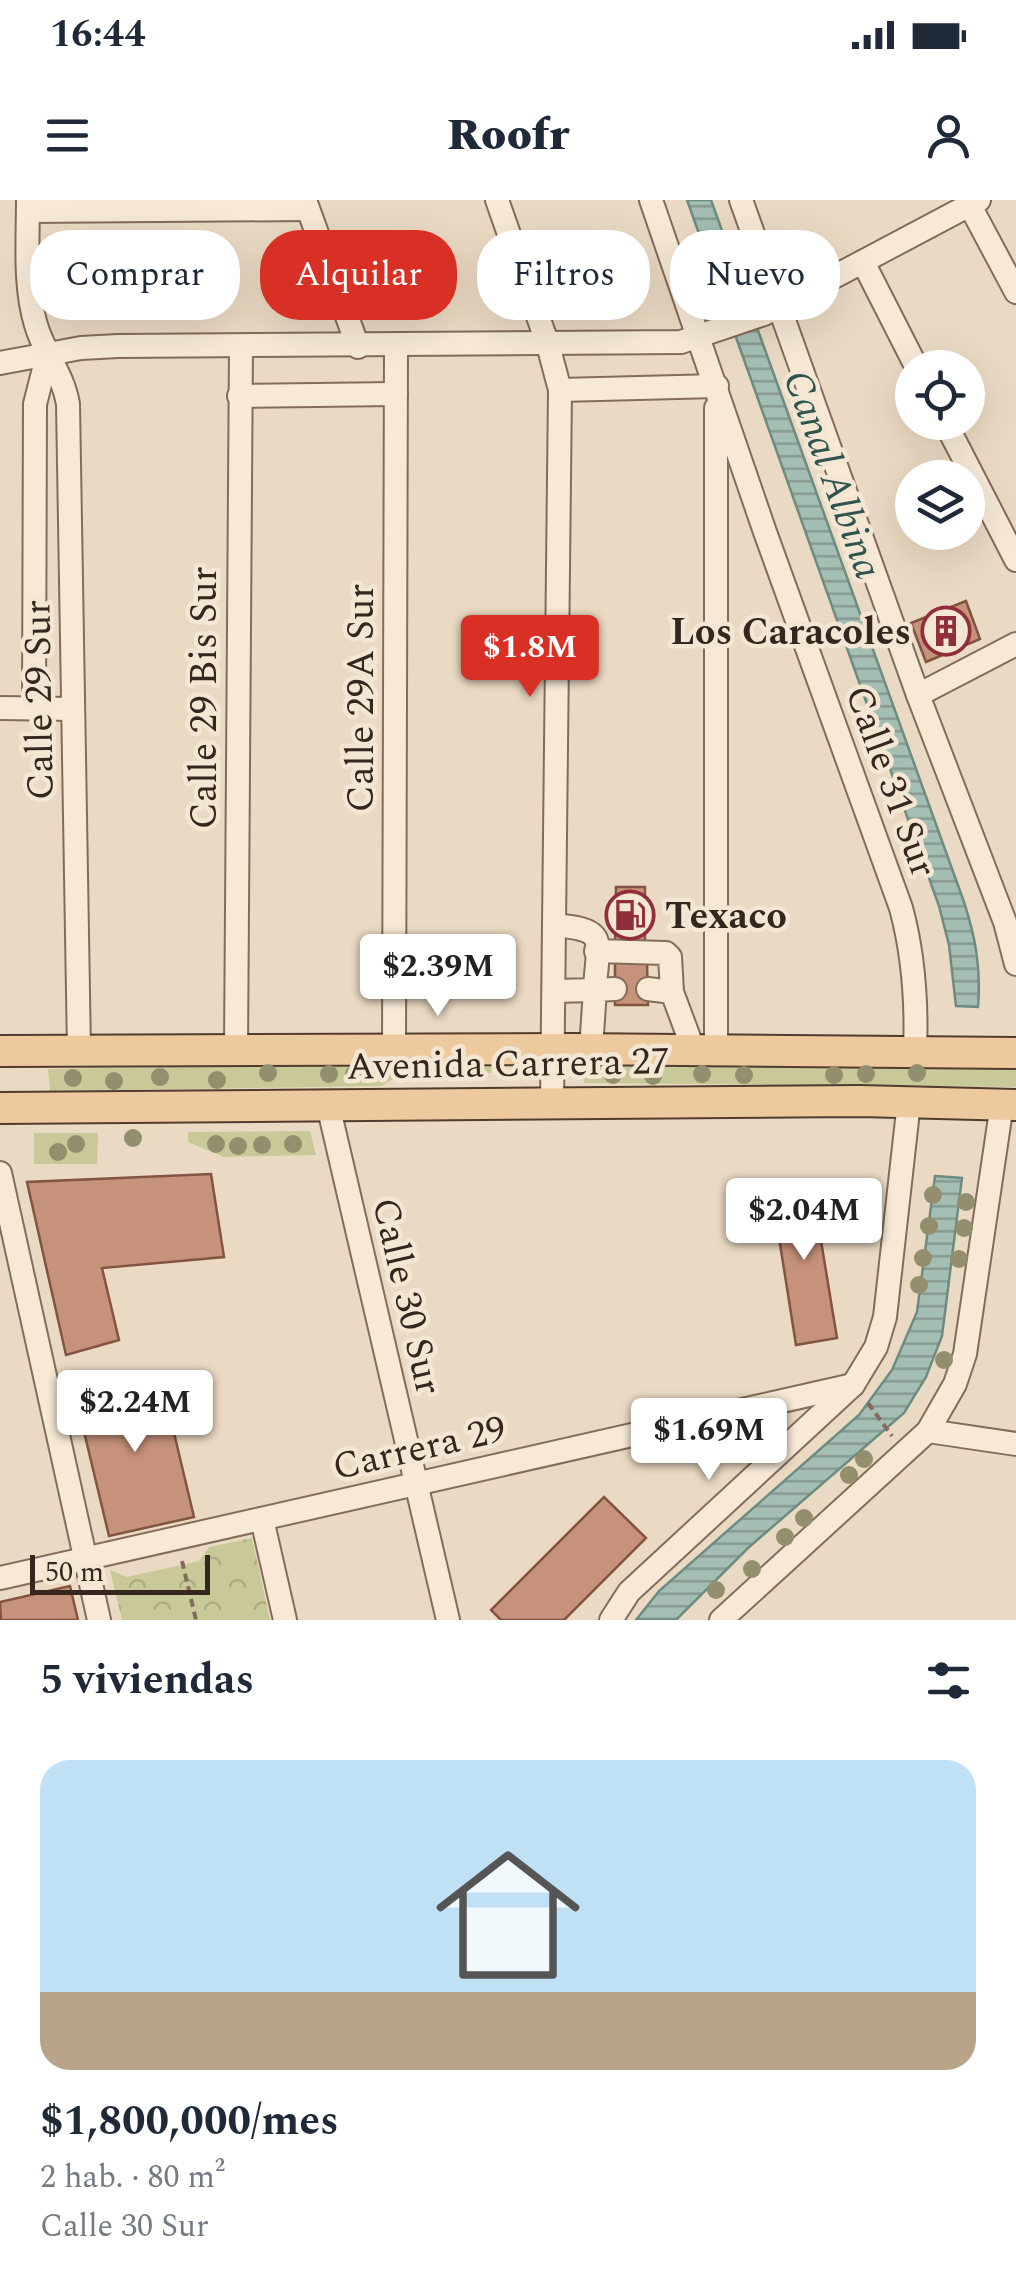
<!DOCTYPE html>
<html lang="es">
<meta charset="utf-8">
<style>
:root{--surface:#fff;--page:#f2f2f3;--text:#1f2937;--muted:#747a83;--accent:#d93025}
body{margin:0;font-family:Spectral,serif;background:var(--page);color:var(--text);height:100vh;display:flex;flex-direction:column;font-size:38px;white-space:nowrap}
*{box-sizing:border-box;margin:0}
p{font-size:32px;color:var(--muted)}
.icon{flex:none;width:55px;height:55px;fill:none;stroke:currentColor;stroke-width:2;stroke-linecap:round;stroke-linejoin:round}
.map{position:relative;height:1420px;overflow:hidden}
.sheet{display:flex;flex-direction:column;background:var(--surface);flex:1}
.sheet>*{flex:none}
.guide{position:absolute;left:30px;top:30px;width:958px;height:90px;display:flex;gap:20px}
.buttons{position:absolute;left:895px;top:150px;display:grid;gap:20px}
.buttons a{display:grid;place-items:center;width:90px;height:90px;border-radius:50%;background:var(--surface);box-shadow:0 10px 40px #0002;font-size:50px}
.scale{position:absolute;left:30px;bottom:25px;width:180px;box-sizing:border-box;padding-left:10px;border:5px solid #35271e;border-top:0;font-size:28px;line-height:35px;white-space:nowrap;color:#35271e;-webkit-text-stroke:8px #f3e6d2;paint-order:stroke}
.price{position:absolute;translate:-50% -85px;padding:0 22px;border-radius:10px;background:#fff;color:#222;font-size:32px;line-height:65px;filter:drop-shadow(0 2px 5px #0008)}
.price::after{content:'';position:absolute;left:50%;top:60px;width:30px;height:22px;margin-left:-15px;background:inherit;clip-path:polygon(0 0,100% 0,50% 100%)}
.price.active{background:var(--accent);color:#fff}
ul{padding:0;list-style:none}
li{display:grid;align-content:center;gap:20px;height:530px;padding:0 40px}
li span{display:grid;place-items:center;height:310px;border-radius:30px;color:#555}
li>.icon{margin-inline-start:auto}
span .icon{width:180px;height:180px;fill:#fffc;stroke-width:1}
li b{font-size:42px}
h2{display:flex;justify-content:space-between;align-items:center;height:120px;padding:0 40px;font-size:42px}
.pill{padding:0 35px;border-radius:40px;background:var(--surface);box-shadow:0 10px 40px #0002;font-size:35px;line-height:90px}
.pill.active{background:var(--accent);color:#fff}
.status{display:flex;justify-content:space-between;align-items:center;height:70px;padding:0 50px;background:var(--surface);direction:ltr}
.status svg{height:28px;fill:currentColor}
header{display:flex;justify-content:space-between;align-items:center;height:130px;padding:0 40px;background:var(--surface);font-size:45px;font-weight:800}
.map>svg:first-child{display:block}
.green{fill:#c9c898}
.forest{fill:url(#forest-crowns)}
.water{fill:url(#water-rules);stroke:#6d8c80;stroke-width:2.5}
.building{fill:#c7927b;stroke:#825442;stroke-width:2.5}
.lines{fill:none;stroke-linecap:round;stroke-linejoin:round}
.minor-casing{stroke:#846c5b;stroke-width:26}
.major-casing{stroke:#523b2f;stroke-width:34}
.path{stroke:#846c5b;stroke-width:4;stroke-dasharray:8 5;stroke-linecap:butt}
.minor{stroke:#f7e9d6;stroke-width:22}
.major{stroke:#ecca9d;stroke-width:30}
.tree{fill:#938e6d}
.labels{text-anchor:middle;stroke-width:9;stroke-linejoin:round;paint-order:stroke}
.poi-label{font-size:38px;font-weight:bold;fill:#35271e;stroke:#f3e6d2;text-anchor:end}
.street-label{font-size:38px;fill:#35271e;stroke:#f3e6d2}
.water-label{font-size:40px;font-style:italic;fill:#2e544d;stroke:#f3e6d2}
</style>
<div class="status"><b>16:44</b><svg viewBox="0 0 49 12"><path d="M0 12V9h3v3zM5 12V6h3v6zM10 12V3h3v9zM15 12V0h3v12zM26 1h20v11H26zM47 4h2v5h-2z"/></svg></div>
<header><svg class="icon" aria-label="menu" viewBox="0 0 24 24"><path d="M4 6h16M4 12h16M4 18h16"/></svg>Roofr<svg class="icon" aria-label="person" viewBox="0 0 24 24"><circle cx="12" cy="8" r="4"/><path d="M4 21q1-7 8-7t8 7"/></svg></header>
<div class="map">
<svg width="1016" height="1420" viewBox="0 0 1016 1420">
<defs>
<pattern id="forest-crowns" width="20" height="18" patternUnits="userSpaceOnUse" patternTransform="scale(2.5)"><rect width="20" height="18" fill="#c9c898"/><path d="M2 6a3 3 0 1 1 6 0M12 15a3 3 0 1 1 6 0" fill="none" stroke="#adac83"/></pattern>
<pattern id="water-rules" width="6" height="5" patternUnits="userSpaceOnUse" patternTransform="scale(2.5)"><rect width="6" height="5" fill="#a5beb4"/><path d="M0 2.5h6" fill="none" stroke="#879a92"/></pattern>
</defs>
<rect width="100%" height="100%" fill="#ebdac3"/>
<!-- green -->
<g class="green">
<path d="M491,862v11l-91,2 -18,11 -332,5 -2,-22z"/>
<path d="M583,865l402,3 31,2v17l-432,-4z"/>
<path d="M310,931l6,24 -92,2 -36,-15v-10z"/>
<path d="M34,933h64l-1,31h-63z"/>
</g>
<!-- forest -->
<path class="forest" d="M252,1338l18,82h-148l-12,-50 17,7 72,-16 10,-14z"/>
<!-- water -->
<g class="water">
<path d="M687,0h24l253,702c12,37 17,67 14,105l-22,-1 -7,-61 -10,-39z"/>
<path d="M935,976l27,2 -20,158 -16,41 -22,36 -156,135 -72,72h-40l23,-29 200,-176 33,-45 25,-58z"/>
</g>
<!-- building -->
<g class="building">
<path d="M966,401l14,38 -54,23 -15,-39z"/>
<path d="M616,687h29v58l-30,-1z"/>
<path d="M615,761h32l1,44h-33z"/>
<path d="M211,974l13,83 -122,11 17,72 -53,15 -39,-173z"/>
<path d="M811,980l26,158 -41,7 -25,-158z"/>
<path d="M160,1174l34,143 -85,19 -34,-142z"/>
<path d="M604,1297l42,41 -82,82h-63l-10,-10z"/>
<path d="M70,1386l8,34h-77l-1,-18z"/>
</g>
<g class="lines">
<!-- minor casing -->
<g class="minor-casing">
<g id="minor">
<path d="M28,0c0,40 -4,86 8,125 8,28 27,49 32,79l11,647"/>
<path d="M305,0l53,147"/>
<path d="M497,0l51,145 12,45 -8,713"/>
<path d="M651,0l114,332 136,376c13,48 16,94 14,144"/>
<path d="M741,0l177,495 87,227 11,42"/>
<path d="M967,0l49,92"/>
<path d="M28,11l280,-2"/>
<path d="M863,62l54,106"/>
<path d="M0,163l81,-15 37,-2 563,-4 83,-28 215,-114"/>
<path d="M560,190l157,-4"/>
<path d="M239,196l157,-2"/>
<path d="M945,222l71,138"/>
<path d="M918,495l98,-51"/>
<path d="M0,508l73,1"/>
<path d="M34,509l1,-305 13,-51"/>
<path d="M596,751l70,2 4,4 2,35"/>
<path d="M648,789l24,3 22,59"/>
<path d="M554,791l41,-1c2,-50 16,-60 -41,-65"/>
<path d="M394,849l2,-703"/>
<path d="M591,849l4,-59 20,-1"/>
<path d="M236,850l5,-704"/>
<path d="M716,850v-642"/>
<path d="M328,905l120,515"/>
<path d="M0,973l99,447"/>
<path d="M928,1231l88,13"/>
<path d="M262,1319l23,101"/>
<path d="M0,1378l853,-193"/>
<path d="M611,1420l18,-28 224,-207 23,-38 9,-30 24,-215"/>
<path d="M721,1420l207,-189 27,-47 10,-30 37,-250"/>
</g>
</g>
<!-- major casing -->
<g class="major-casing">
<g id="major">
<path d="M0,851l572,-2 444,4"/>
<path d="M0,908l860,-7 156,4"/>
</g>
</g>
<!-- path -->
<g class="path">
<path d="M868,1203l24,33"/>
<path d="M182,1361l14,59"/>
</g>
<!-- minor -->
<use href="#minor" class="minor"/>
<!-- major -->
<use href="#major" class="major"/>
</g>
<!-- trees -->
<g class="tree">
<circle cx="459" cy="867" r="9"/>
<circle cx="410" cy="868" r="9"/>
<circle cx="440" cy="870" r="9"/>
<circle cx="374" cy="872" r="9"/>
<circle cx="268" cy="873" r="9"/>
<circle cx="917" cy="873" r="9"/>
<circle cx="329" cy="874" r="9"/>
<circle cx="354" cy="874" r="9"/>
<circle cx="702" cy="874" r="9"/>
<circle cx="866" cy="874" r="9"/>
<circle cx="613" cy="875" r="9"/>
<circle cx="744" cy="875" r="9"/>
<circle cx="834" cy="875" r="9"/>
<circle cx="653" cy="876" r="9"/>
<circle cx="160" cy="877" r="9"/>
<circle cx="73" cy="878" r="9"/>
<circle cx="217" cy="880" r="9"/>
<circle cx="114" cy="881" r="9"/>
<circle cx="133" cy="938" r="9"/>
<circle cx="76" cy="944" r="9"/>
<circle cx="216" cy="944" r="9"/>
<circle cx="293" cy="944" r="9"/>
<circle cx="262" cy="945" r="9"/>
<circle cx="238" cy="946" r="9"/>
<circle cx="58" cy="952" r="9"/>
<circle cx="933" cy="995" r="9"/>
<circle cx="966" cy="1002" r="9"/>
<circle cx="929" cy="1026" r="9"/>
<circle cx="964" cy="1028" r="9"/>
<circle cx="923" cy="1058" r="9"/>
<circle cx="959" cy="1059" r="9"/>
<circle cx="919" cy="1085" r="9"/>
<circle cx="944" cy="1160" r="9"/>
<circle cx="864" cy="1259" r="9"/>
<circle cx="849" cy="1275" r="9"/>
<circle cx="804" cy="1318" r="9"/>
<circle cx="785" cy="1337" r="9"/>
<circle cx="752" cy="1369" r="9"/>
<circle cx="716" cy="1390" r="9"/>
</g>
<!-- icons -->
<defs>
<g id="building-ring" transform="scale(2.5)"><circle r="9.5" fill="#f3e6d2" stroke="#902f3b" stroke-width="1.5"/><path d="M-4-6H4V6H1V3H-1V6H-4ZM-2.5-4.3h1.7v1.8h-1.7ZM.8-4.3h1.7v1.8H.8ZM-2.5-1h1.7V.8h-1.7ZM.8-1h1.7V.8H.8Z" fill="#902f3b"/></g>
<g id="fuel-ring" transform="scale(2.5)"><circle r="9.5" fill="#f3e6d2" stroke="#902f3b" stroke-width="1.5"/><path d="M-5.5-6h7V0h2V4h1.3V-2.5L3-4.5l.8-.8L6-3V5H2.5V1h-1V6h-7ZM-4.2-4.7v3.2H.2V-4.7Z" fill="#902f3b"/></g>
</defs>
<g fill-rule="evenodd">
<use href="#building-ring" x="946" y="431"/>
<use href="#fuel-ring" x="630" y="715"/>
</g>
<g class="labels">
<!-- poi labels -->
<g class="poi-label">
<text x="911" y="444">Los Caracoles</text>
<text x="665" y="728" text-anchor="start">Texaco</text>
</g>
<!-- street labels -->
<g class="street-label">
<text transform="translate(203 498) rotate(-90)" y="13">Calle 29 Bis Sur</text>
<text transform="translate(360 498) rotate(-90)" y="13">Calle 29A Sur</text>
<text transform="translate(38 500) rotate(-91)" y="13">Calle 29 Sur</text>
<text transform="translate(892 581) rotate(70)" y="13">Calle 31 Sur</text>
<text transform="translate(508 863) rotate(-1)" y="13">Avenida Carrera 27</text>
<text transform="translate(408 1096) rotate(77)" y="13">Calle 30 Sur</text>
<text transform="translate(419 1247) rotate(-13)" y="13">Carrera 29</text>
</g>
<!-- water labels -->
<g class="water-label">
<text transform="translate(834 274) rotate(70)" y="14">Canal Albina</text>
</g>
</g>
</svg>
<div class="buttons">
<a><svg class="icon" aria-label="locate" viewBox="0 0 24 24"><circle cx="12" cy="12" r="6"/><path d="M12 2v4M12 18v4M2 12h4M18 12h4"/></svg></a>
<a><svg class="icon" aria-label="layers" viewBox="0 0 24 24"><path d="M12 4l9 5-9 5-9-5zM3 14l9 5 9-5"/></svg></a>
</div>
<div class="scale">50 m</div>
<b class="price active" style="left:530px;top:500px">$1.8M</b>
<b class="price" style="left:438px;top:819px">$2.39M</b>
<b class="price" style="left:804px;top:1063px">$2.04M</b>
<b class="price" style="left:135px;top:1255px">$2.24M</b>
<b class="price" style="left:709px;top:1283px">$1.69M</b>
<div class="guide">
<a class="pill">Comprar</a>
<a class="pill active">Alquilar</a>
<a class="pill">Filtros</a>
<a class="pill">Nuevo</a>
</div>
</div>
<section class="sheet">
<h2>5 viviendas<svg class="icon" aria-label="filters" viewBox="0 0 24 24"><path d="M4 7h16M4 17h16"/><circle cx="9" cy="7" r="2"/><circle cx="15" cy="17" r="2"/></svg></h2>
<ul>
<li><span style="background:linear-gradient(#bfe0f5 75%,#b9a48a 0)"><svg class="icon" aria-label="home" viewBox="0 0 24 24"><path d="M3 11l9-7 9 7M6 9v11h12V9"/></svg></span><div><b>$1,800,000/mes</b><p>2 hab. · 80 m²</p><p>Calle 30 Sur</p></div></li>
</ul>
</section>
